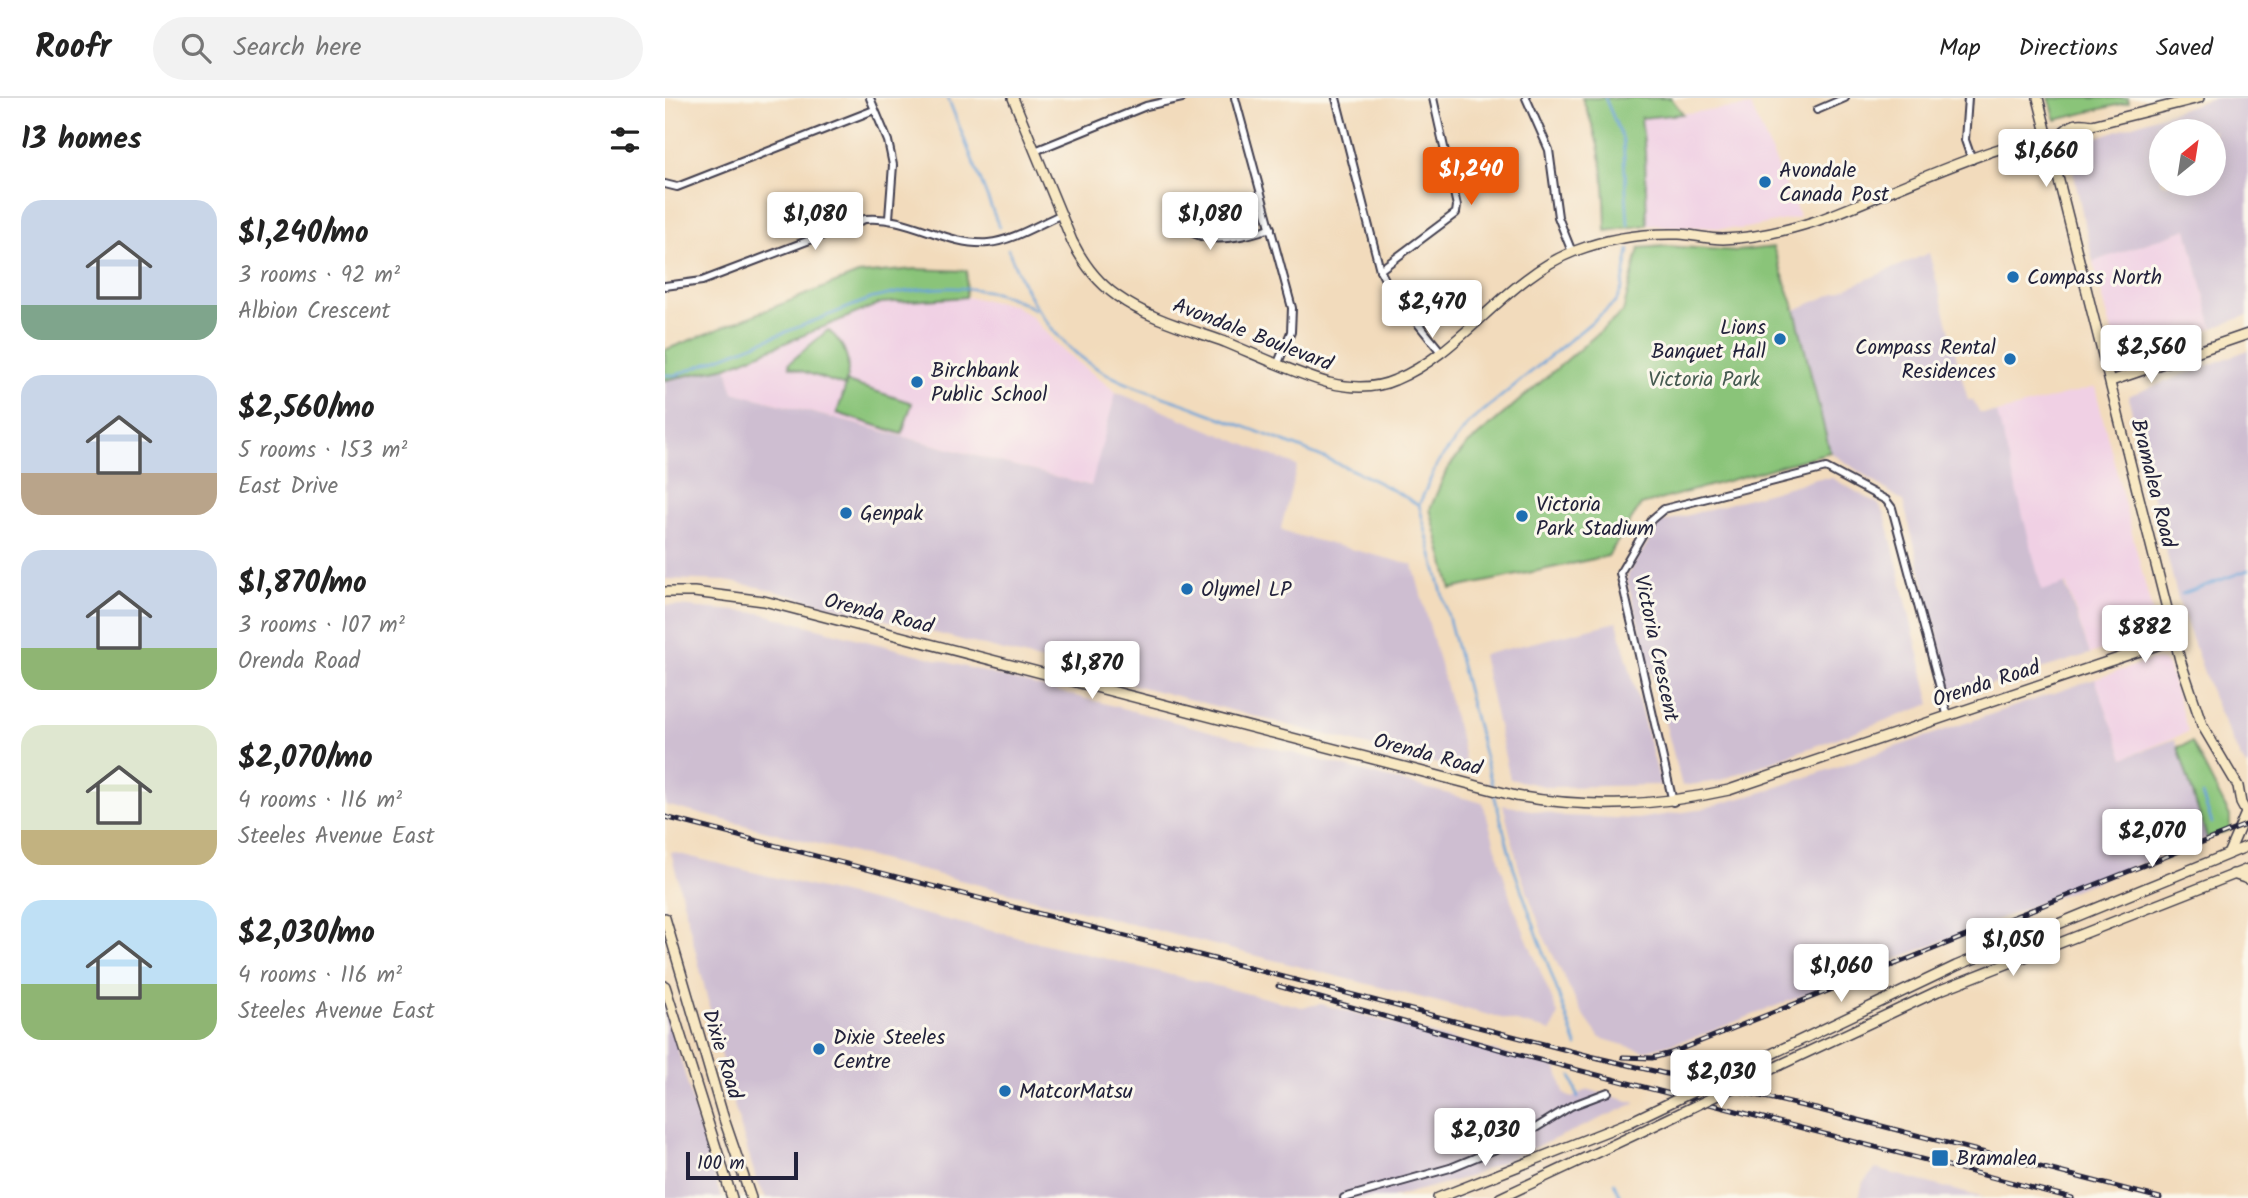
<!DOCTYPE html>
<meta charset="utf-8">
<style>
:root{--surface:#fff;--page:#f2f2f2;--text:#222;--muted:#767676;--line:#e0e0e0;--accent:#ea580c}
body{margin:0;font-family:Kalam,sans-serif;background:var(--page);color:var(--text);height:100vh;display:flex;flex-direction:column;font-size:26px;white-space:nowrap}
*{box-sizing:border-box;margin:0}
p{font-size:23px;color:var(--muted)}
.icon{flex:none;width:38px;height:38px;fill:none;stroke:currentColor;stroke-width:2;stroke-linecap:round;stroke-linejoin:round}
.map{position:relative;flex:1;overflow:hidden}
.details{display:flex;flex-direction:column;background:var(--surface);width:665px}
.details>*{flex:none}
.needle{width:46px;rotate:30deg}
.fabs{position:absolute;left:1484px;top:21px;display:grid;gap:14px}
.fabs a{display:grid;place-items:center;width:77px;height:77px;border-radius:50%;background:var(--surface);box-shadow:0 4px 18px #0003;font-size:35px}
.scale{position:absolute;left:21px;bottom:18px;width:112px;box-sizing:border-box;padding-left:7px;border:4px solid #22223b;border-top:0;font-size:19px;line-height:24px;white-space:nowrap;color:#22223b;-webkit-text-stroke:5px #fbf7ec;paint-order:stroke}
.price{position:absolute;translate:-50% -60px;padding:0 16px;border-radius:7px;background:#fff;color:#222;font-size:23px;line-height:46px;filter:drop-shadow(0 2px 4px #0008)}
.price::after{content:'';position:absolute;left:50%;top:42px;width:21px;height:16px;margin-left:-10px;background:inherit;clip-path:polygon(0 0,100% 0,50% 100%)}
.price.current{background:var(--accent);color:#fff}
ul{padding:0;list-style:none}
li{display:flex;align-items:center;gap:21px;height:175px;padding:0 21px}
li span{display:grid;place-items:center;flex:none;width:196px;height:140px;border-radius:21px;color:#555}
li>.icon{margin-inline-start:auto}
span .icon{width:84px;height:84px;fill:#fffc;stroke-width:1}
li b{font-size:30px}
h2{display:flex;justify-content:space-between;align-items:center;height:84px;padding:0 21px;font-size:30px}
header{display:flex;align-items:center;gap:42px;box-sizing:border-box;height:98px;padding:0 35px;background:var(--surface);border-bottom:2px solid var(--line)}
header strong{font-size:33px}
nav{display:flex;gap:38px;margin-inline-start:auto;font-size:24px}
.search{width:490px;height:63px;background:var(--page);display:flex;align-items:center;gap:18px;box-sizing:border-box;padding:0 24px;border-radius:38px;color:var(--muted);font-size:26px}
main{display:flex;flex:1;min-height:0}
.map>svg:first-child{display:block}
.built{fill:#f0d0e4}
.industrial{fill:#cebed1;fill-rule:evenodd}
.green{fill:#8ac479;stroke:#56735a;stroke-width:2}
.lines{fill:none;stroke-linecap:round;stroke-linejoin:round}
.stream{stroke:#69a2d8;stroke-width:2.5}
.street-casing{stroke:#413e4e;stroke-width:10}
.secondary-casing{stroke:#413e4e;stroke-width:12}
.street{stroke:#fff;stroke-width:6}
.secondary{stroke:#f8e8c3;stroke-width:9}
.rail-casing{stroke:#22223b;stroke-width:5}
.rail{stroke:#fbf7ec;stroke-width:2.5;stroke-dasharray:8;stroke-linecap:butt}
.secondary-bridge-casing{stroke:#413e4e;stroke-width:12;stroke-linecap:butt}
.secondary-bridge{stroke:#f8e8c3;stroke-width:9}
.poi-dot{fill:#1f6fb2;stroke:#fbf7ec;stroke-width:2.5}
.labels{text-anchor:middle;stroke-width:6;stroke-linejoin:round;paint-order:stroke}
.poi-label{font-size:21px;fill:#22223b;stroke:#fbf7ec;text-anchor:start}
.street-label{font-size:21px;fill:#22223b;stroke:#fbf7ec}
.park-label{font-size:21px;fill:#465b51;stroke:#fbf7ec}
</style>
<header>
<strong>Roofr</strong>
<div class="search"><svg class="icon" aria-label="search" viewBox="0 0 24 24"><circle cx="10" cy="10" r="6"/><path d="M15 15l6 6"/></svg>Search here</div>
<nav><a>Map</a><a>Directions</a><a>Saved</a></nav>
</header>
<main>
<section class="details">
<h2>13 homes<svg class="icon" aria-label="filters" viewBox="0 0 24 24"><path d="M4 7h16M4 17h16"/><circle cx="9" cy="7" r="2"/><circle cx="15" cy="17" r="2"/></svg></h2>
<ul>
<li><span style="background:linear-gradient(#c9d6e8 75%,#7fa58c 0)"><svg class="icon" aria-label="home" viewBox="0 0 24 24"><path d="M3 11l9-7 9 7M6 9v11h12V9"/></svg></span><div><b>$1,240/mo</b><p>3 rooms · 92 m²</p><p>Albion Crescent</p></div></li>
<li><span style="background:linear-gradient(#c9d6e8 70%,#b9a48a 0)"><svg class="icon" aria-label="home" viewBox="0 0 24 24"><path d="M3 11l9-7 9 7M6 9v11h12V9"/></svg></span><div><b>$2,560/mo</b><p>5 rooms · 153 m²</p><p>East Drive</p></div></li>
<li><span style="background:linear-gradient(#c9d6e8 70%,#8fb573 0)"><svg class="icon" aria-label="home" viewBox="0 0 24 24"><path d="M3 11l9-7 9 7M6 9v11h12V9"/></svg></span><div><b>$1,870/mo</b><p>3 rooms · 107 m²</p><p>Orenda Road</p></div></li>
<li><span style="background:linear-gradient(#dfe7d0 75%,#c2b280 0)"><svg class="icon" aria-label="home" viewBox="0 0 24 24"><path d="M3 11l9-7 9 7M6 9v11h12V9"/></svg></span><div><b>$2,070/mo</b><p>4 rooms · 116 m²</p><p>Steeles Avenue East</p></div></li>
<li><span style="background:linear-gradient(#bfe0f5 60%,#8fb573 0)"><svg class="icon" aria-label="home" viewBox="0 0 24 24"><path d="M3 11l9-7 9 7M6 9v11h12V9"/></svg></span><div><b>$2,030/mo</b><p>4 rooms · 116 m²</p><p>Steeles Avenue East</p></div></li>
</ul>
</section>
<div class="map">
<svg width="1583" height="1100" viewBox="0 0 1583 1100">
<rect width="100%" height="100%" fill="#fbf7ec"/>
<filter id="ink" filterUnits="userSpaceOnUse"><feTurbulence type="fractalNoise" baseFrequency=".0143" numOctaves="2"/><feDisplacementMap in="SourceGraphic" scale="14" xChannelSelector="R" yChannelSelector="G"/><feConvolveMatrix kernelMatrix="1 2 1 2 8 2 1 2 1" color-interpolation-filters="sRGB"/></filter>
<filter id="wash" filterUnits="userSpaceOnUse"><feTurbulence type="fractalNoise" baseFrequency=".00686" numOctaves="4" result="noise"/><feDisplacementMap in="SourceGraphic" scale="28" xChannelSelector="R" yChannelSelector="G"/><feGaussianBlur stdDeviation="1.57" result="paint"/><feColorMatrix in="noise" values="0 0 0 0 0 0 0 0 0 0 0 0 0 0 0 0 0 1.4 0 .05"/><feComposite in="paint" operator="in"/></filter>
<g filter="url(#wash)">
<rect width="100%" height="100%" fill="#f2dbbc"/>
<!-- built -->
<g class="built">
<path d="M1086,8l49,111 -59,12 -94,-4 -2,-74 -4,-33z"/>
<path d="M1522,131l26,99 -93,33 -27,-99z"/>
<path d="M301,199l48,8 18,12 28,31 56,44 -24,94 -359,-94 -6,-25 154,-64z"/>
<path d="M1430,289l61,240 -11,8 -55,19 -24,-70 -24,8 -45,-176v-3z"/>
<path d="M1486,562l12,1 5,5 20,66 -64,26 -29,-79z"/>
</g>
<!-- industrial -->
<g class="industrial">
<path d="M1548,0h35v217l-35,13 -26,-99 -94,33 -25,-115zM1496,33h53v53h-53z"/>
<path d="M1264,155l39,147h5l7,13h17l45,178 23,-7 25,70 -137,42 -50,-195 -73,-49 -35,-142z"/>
<path d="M1583,252v419l-9,-14 -26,-57 -35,-99 -50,-203z"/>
<path d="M62,269l6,25 358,94 25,-94 181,74 -16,62 3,4 129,33 56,207 -711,-185 -32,-6 -61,-2v-199z"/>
<path d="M1155,380h12l46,26 7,10 46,190 -213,77 -36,5 -55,-206 2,-8 31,-49z"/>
<path d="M0,507l95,8 723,190 28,97 47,114 -6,17 -887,-226z"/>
<path d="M952,524l44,163 -112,2 -39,-8 -28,-124z"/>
<path d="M1430,581l29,79 51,-19 32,99 -508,198 -55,15 -44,-13 -18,-25 -38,-76 -24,-65 -17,-67 61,11 73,3 61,-9 65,-18z"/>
<path d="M6,754l631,155 19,-3 236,64 7,26 8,4 15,-9 49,14 -168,74 -77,21h-625l-10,-19 -24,-81z"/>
<path d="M0,905l46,166 11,29h-57z"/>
<path d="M1211,1071l108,29h-125l4,-16z"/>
</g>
<!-- green -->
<g class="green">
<path d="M917,0h89l12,16 -42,4 4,33 2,74 -41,6c-1,-51 -3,-85 -24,-133z"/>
<path d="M1384,0h79l1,4 -73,18z"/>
<path d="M1001,148l72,5 35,-4 22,63 35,142 -189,53 -33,51 -157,33 -21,-80 17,-40 19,-23 157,-134 16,-64z"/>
<path d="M250,171l52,2 -1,26 -85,6 -154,64 -62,13v-30l193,-76z"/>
<path d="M163,232c19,15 24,33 17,56l-55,-19 -1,-4z"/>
<path d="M182,284l65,21 -10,31 -65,-21z"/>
<path d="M1527,644l38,74v14l-23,8 -29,-91z"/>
</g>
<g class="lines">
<!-- stream -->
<g class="stream">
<path d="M283,0l51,129"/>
<path d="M940,0l18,42 5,85"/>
<path d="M343,151c16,41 35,77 69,105 36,30 79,39 121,55 70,27 156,56 219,95"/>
<path d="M0,277h11l194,-76c53,-13 115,-20 164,10"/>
<path d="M1517,496l66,-24"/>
<path d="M828,690l-74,-283 18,-41 32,-41 147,-121 6,-14 7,-38"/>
<path d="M829,696l20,75 63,177"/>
<path d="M1537,697l10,28"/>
<path d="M906,978l7,21"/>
<path d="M949,1085l7,15"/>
</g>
</g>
</g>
<g filter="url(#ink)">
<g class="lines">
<!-- street casing -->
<g class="street-casing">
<g id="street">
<path d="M205,0l18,43 5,24 -4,53"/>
<path d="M570,0l57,210 -1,24 -13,31"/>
<path d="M671,0l44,172 10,19 51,63"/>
<path d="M861,0l23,52 9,67 14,35"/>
<path d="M1303,0l-3,42 7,20"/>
<path d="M1152,12l28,-12"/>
<path d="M370,53l111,-45 36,-8"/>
<path d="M0,86l12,3 197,-77"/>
<path d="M504,111c24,42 65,30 102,19"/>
<path d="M715,172l76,-57 1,-7 -24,-108"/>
<path d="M0,188l37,-5 163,-62c44,-4 80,27 123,24 24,-2 51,-19 72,-28"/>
<path d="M1008,704l-53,-229 31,-53 13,-11 162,-41 60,32 6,8 55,206"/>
<path d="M679,1100l106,-30 63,-26 58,-36 37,-14"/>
</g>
</g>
<!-- secondary casing -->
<g class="secondary-casing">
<g id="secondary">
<path d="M348,0l59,143c11,22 25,41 45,55 32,23 72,33 108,46 34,14 69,31 104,41 21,5 46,6 66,-3 68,-28 110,-102 180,-129 33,-13 68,-18 104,-17 15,1 29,5 44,5 33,-1 62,-8 93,-18 54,-18 210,-96 257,-84l19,-12"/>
<path d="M1373,0l142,562 22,65 36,61 3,17 7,13"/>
<path d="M1396,36c11,-11 17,-12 31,-9l107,-27"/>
<path d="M1446,283l137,-47"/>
<path d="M0,494h29l70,9 752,195c74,13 141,10 213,-6l446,-151"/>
<path d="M1564,754l17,-39"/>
<path d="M1568,776l15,5"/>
<path d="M0,820l58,198 28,82"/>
<path d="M0,888l67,212"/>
<path d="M1098,960l193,-92 292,-120"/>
<path d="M1115,967l158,-74 310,-122"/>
<path d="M773,1100l192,-76"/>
<path d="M835,1100l149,-70"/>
</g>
</g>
<!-- street -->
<use href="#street" class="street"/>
<!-- secondary -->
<use href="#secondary" class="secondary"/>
<!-- rail casing -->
<g class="rail-casing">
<g id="rail">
<path d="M0,719l925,239 226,53 344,89"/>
<path d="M613,888l238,68 556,144"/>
<path d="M958,959l29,1 19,-5 577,-229"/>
</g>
</g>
<!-- rail -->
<use href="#rail" class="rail"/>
<!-- secondary-bridge casing -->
<g class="secondary-bridge-casing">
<g id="secondary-bridge">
<path d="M965,1024l133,-64"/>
<path d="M984,1030l131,-63"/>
</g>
</g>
<!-- secondary-bridge -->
<use href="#secondary-bridge" class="secondary-bridge"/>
</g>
</g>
<!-- markers -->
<g class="poi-dot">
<circle cx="1100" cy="84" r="7"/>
<circle cx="1348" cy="179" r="7"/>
<circle cx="1115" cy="241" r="7"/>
<circle cx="1345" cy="261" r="7"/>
<circle cx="252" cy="284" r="7"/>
<circle cx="181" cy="415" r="7"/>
<circle cx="857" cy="418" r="7"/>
<circle cx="522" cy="491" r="7"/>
<circle cx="154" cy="951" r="7"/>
<circle cx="340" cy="993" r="7"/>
<rect x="1266" y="1051" width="18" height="18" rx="3.5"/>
</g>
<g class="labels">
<!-- poi labels -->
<g class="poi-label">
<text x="1114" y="79">Avondale<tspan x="1114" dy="24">Canada Post</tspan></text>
<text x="1362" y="186">Compass North</text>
<text x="1101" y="236" text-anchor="end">Lions<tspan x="1101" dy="24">Banquet Hall</tspan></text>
<text x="1331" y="256" text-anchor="end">Compass Rental<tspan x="1331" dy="24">Residences</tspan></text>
<text x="266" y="279">Birchbank<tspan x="266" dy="24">Public School</tspan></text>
<text x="871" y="413">Victoria<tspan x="871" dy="24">Park Stadium</tspan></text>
<text x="195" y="422">Genpak</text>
<text x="536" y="498">Olymel LP</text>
<text x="168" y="946">Dixie Steeles<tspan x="168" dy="24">Centre</tspan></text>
<text x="354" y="1000">MatcorMatsu</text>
<text x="1291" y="1067">Bramalea</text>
</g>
<!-- street labels -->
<g class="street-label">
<text transform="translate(588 236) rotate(21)" y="7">Avondale Boulevard</text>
<text transform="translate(1489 385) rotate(76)" y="7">Bramalea Road</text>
<text transform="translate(214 515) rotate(14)" y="7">Orenda Road</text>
<text transform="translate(992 550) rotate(78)" y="7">Victoria Crescent</text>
<text transform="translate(1321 585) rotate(-18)" y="7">Orenda Road</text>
<text transform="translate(763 656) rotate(15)" y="7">Orenda Road</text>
<text transform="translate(58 956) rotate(73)" y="7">Dixie Road</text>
</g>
<!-- park labels -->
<g class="park-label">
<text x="1039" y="288">Victoria Park</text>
</g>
</g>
</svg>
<div class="fabs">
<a><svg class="needle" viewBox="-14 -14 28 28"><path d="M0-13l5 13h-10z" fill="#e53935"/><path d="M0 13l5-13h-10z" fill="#767676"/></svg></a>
</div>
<div class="scale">100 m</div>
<b class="price" style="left:1381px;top:91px">$1,660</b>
<b class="price current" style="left:806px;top:109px">$1,240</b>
<b class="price" style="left:150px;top:154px">$1,080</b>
<b class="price" style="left:545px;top:154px">$1,080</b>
<b class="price" style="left:767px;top:242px">$2,470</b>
<b class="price" style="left:1486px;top:287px">$2,560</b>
<b class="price" style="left:1480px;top:567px">$882</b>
<b class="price" style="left:427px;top:603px">$1,870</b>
<b class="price" style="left:1487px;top:771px">$2,070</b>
<b class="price" style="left:1348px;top:880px">$1,050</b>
<b class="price" style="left:1176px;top:906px">$1,060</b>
<b class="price" style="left:1056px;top:1012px">$2,030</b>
<b class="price" style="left:820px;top:1070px">$2,030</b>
</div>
</main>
